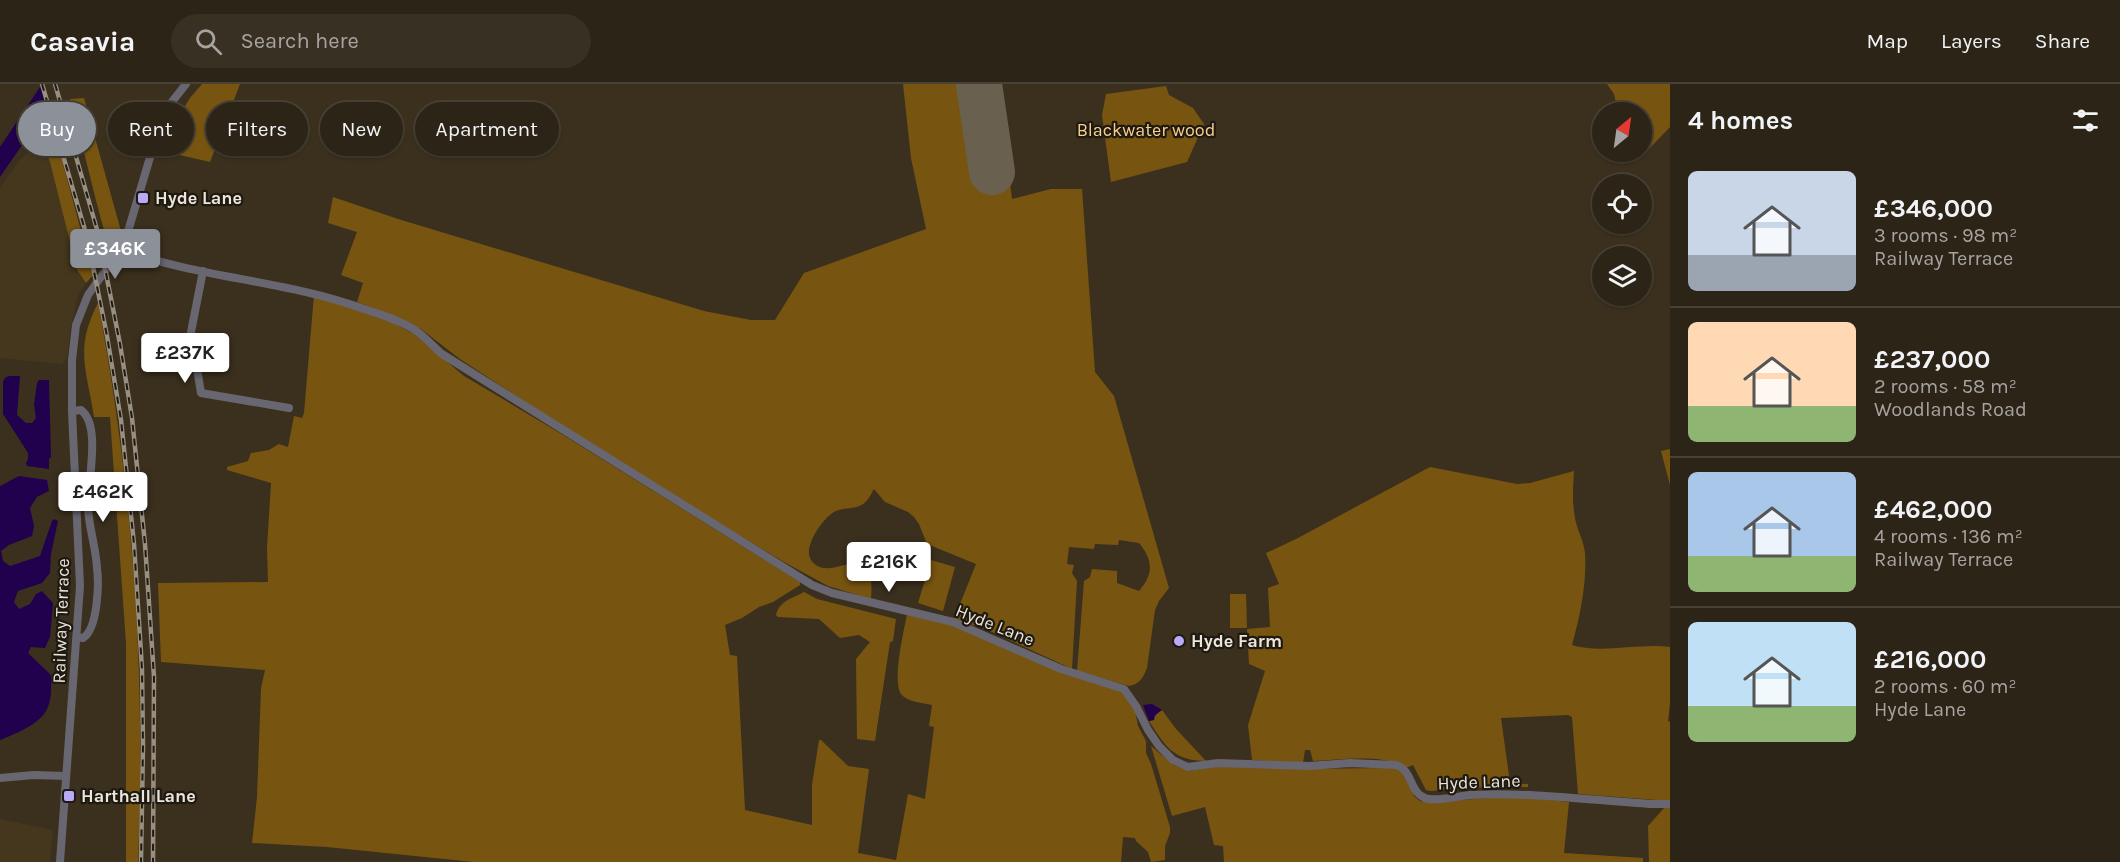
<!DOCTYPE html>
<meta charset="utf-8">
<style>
:root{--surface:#2c2416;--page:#383023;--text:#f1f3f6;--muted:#a6a4a1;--line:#484135;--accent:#8c9099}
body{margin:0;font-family:Karla,sans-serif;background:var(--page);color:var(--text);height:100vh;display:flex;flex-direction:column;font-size:22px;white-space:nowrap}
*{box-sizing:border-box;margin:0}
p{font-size:20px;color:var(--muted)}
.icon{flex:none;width:33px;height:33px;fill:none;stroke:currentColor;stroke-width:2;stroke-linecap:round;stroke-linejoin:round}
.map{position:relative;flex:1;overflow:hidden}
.panel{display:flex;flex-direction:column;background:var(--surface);width:450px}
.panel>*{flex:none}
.hud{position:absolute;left:18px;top:18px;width:570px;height:54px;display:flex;gap:12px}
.needle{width:39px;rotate:29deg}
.fabs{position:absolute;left:1592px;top:18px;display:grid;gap:12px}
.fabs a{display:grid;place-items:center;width:60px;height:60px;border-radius:50%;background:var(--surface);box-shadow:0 2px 4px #0004,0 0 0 2px var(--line);font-size:30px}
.price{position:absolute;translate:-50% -51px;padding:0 14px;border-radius:6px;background:#fff;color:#222;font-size:20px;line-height:39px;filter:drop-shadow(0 2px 3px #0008)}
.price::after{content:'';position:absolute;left:50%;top:36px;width:18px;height:14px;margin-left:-9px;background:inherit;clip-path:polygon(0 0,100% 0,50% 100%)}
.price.on{background:var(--accent);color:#fff}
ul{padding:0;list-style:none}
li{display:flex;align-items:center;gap:18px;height:150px;padding:0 18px}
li+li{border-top:2px solid var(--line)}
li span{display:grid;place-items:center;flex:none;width:168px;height:120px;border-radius:9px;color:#555}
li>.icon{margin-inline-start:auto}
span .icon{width:72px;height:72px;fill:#fffc;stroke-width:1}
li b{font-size:26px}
h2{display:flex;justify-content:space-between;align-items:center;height:72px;padding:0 18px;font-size:26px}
.pill{padding:0 21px;border-radius:27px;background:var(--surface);box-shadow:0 2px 4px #0004,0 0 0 2px var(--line);font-size:21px;line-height:54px}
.pill.on{background:var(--accent);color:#fff}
header{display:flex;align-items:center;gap:36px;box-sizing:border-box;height:84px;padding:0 30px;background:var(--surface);border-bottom:2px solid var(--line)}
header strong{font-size:28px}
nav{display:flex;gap:33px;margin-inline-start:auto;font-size:21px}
.search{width:420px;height:54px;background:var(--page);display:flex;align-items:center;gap:15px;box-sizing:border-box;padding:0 21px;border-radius:33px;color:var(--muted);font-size:22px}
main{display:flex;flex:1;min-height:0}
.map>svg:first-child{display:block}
.built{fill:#45371e}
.green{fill:#775510}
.water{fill:#21004d}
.pier{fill:#3b301e}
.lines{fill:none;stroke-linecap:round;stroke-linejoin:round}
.runway{stroke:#6a6050;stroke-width:46}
.minor{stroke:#686670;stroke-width:8}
.rail-casing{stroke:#988f81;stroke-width:4.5}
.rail{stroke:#1e1911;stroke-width:2;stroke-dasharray:7;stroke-linecap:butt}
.poi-dot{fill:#baaaf6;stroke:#1e1911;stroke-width:2}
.labels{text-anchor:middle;stroke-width:4.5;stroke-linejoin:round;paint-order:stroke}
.park-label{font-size:18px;fill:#f8d18f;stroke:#1e1911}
.poi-label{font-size:18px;font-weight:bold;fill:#ece5da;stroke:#1e1911;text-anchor:start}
.street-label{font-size:18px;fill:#ece5da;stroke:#1e1911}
</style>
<header>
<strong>Casavia</strong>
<div class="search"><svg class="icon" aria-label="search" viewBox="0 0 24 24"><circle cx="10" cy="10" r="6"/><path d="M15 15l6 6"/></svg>Search here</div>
<nav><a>Map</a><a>Layers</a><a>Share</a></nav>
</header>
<main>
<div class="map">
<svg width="1670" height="778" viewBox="0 0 1670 778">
<rect width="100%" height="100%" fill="#3b301e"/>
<!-- built -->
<g class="built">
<path d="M41,56l9,22 27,108 9,13 -8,12 -8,37 -3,25 -5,7 -62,-6v-170l19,-27z"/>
<path d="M0,735l53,11 -3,32h-50z"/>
</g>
<!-- green -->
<g class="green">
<path d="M202,0h38l-30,78 -52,-12 32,-52z"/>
<path d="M903,0h95l14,115 39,-10h31l13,183 19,24 55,192 -10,13 -4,9 -8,58c-4,10 -7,16 -18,18l-52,-15 7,-90 6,-4 2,-8 25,2v12l22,8c14,-16 15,-30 0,-48l-20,-3 -1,5 -23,-1 -1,5 -25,-2 -2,17 7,1 -2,8 5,8 -5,88 -84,-39 -34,-11 22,-55 -49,-20 -8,-20 -5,-7 -6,-5 -23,-10 -11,-13c-3,5 -6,12 -11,15 -8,6 -19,3 -27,7 -12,5 -32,34 -26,47 10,19 32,6 47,4 16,8 15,21 14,37l-43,-13 -44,-24 -111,-67 -149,-94 -64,-42 -39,-30 -18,-9 -46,-18 6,-19 -22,-8 16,-43 -29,-9 5,-26 65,22 306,92 47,9h24l29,-47 122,-44 -15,-71z"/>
<path d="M1607,0h63v43l-24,25h-12h7v-40h-23l-4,-18z"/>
<path d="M1166,2l3,9 24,13 11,16 -17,38 -76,20 -9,-67 4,-21z"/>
<path d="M84,14l37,133 -9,25c-17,-52 -27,-105 -42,-157z"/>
<path d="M50,32l43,159 -7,8 -9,-13 -27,-108 -9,-22z"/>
<path d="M314,211l79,28 21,11 50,42 96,57 240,149v3l-27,17 -14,5 -17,11 -17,7 5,30 7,1 8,154 67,15v-40l7,-45h2l27,26 21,3 -11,84 38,7 12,-66 17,5 9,-72 -5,-1 3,-21c-9,-2 -25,-3 -31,-11 -9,-14 3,-63 6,-80l45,11 167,65 8,5 7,10 4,21 8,15v12l5,11 19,63v6l-5,13v14l-14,2 -3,-10 -12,-11 -1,-3 -12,-1 -2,25h-647l-147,-15 -75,-4 5,-46 4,-109 4,-18 -104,-8 -3,-79 110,-1 -1,-34 4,-65 -44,-13v-3l21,-6 3,-8 18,-3 10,-6 9,3 6,-31 8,2 2,-5z"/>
<path d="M98,219c35,184 48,372 40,559h-12v-219l-16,-226h-16c-7,-47 -20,-68 4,-114z"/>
<path d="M1670,365v36l-9,-34z"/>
<path d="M1430,383l87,17 13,-1 44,-12c-1,15 -2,31 1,47 2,12 9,23 10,35 2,30 -5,63 -13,92 28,9 67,-2 98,2v56l-2,18 2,1v79l-92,-7 -6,-77 -4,-2 -67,3 9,65 18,1v3h-42l-56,4 -4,-1 -13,-25 -7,3c-20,-15 -68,-8 -93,-7l-3,-11h-5l-2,13 -51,-3 -4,-35 17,-54 -16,-7 -2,-35 23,-2 -2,-39 11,-4 -13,-31 32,-15z"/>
<path d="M931,476l24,7 -12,44 -25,-8z"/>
<path d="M804,508l13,7 79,20 -3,22 -3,1 -15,99 -18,-2 -1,-80 14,-17 -11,-7 -19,3 -21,-19 -41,-2 -2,-2c3,-14 17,-17 28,-23z"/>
<path d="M1230,510h16l1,34h-17z"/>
<path d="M1162,626l14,19 30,32c-32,0 -41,-15 -57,-40l5,-1 3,-8z"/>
<path d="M1151,662l23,19 15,6 31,-5 76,3 90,-1 15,1 8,10 5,17 6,5 14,1 81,-6 54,6 -5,51 79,5v4h-419l-1,-16 -9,-1 -9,-38 -33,9z"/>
<path d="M1665,723h5v55h-21l-1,-36z"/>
</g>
<!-- water -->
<g class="water">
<path d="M42,0h13l-19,41 -36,52v-30z"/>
<path d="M10,292h10l-3,39 9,8h6l4,-5 -2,-13 3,-22 2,-3h10l2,77 -2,2v10l-22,-3 -1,-3 2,-4v-6l-25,-39v-33l3,-4z"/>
<path d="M19,392l28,4 2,11 -12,6 -7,11 4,18 -2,10 -23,9 -8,6 2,10 7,5 30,-10 12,-35 2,-2 4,2 -7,33 -1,19 -8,10 -24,8 -4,11 5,7 11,-5 6,-10 6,-3 11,12 -3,34 -5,11 -14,-1 -3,6 23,22c0,9 1,20 -2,29 -5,19 -32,29 -49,36v-254z"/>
<path d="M1152,620l10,6 -8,6v4l-5,1 -6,-16z"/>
</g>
<!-- pier -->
<path class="pier" d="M40,0h18l-11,25z"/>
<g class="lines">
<!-- runway -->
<path class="runway" d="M979,0l13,88"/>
<!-- minor -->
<g class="minor">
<path d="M121,165c79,30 165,31 243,60 18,6 35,11 51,21 10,7 18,16 27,24l370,231 20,8 121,29 108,47 63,20 12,17 12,24 11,16 14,14 15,7 30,-4 91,3 41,-3 46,2c17,5 13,27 29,33 9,4 34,-2 45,-3 61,-3 121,5 181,9h19"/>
<path d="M203,187l-12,61 10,61 88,15"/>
<path d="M72,327l9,-1c21,16 6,73 7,98 1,20 8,40 9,60 2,15 1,61 -14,70l-6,-1"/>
<path d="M0,694l34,-3 32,1"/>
<path d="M60,778l20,-276 -8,-175v-51l4,-35 12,-30 33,-46 8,-21 30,-101 12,-24 15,-19"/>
</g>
<!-- rail casing -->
<g class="rail-casing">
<g id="rail">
<path d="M42,0l45,153 20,99 14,84 13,124 8,125 1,77 -2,116"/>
<path d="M55,0l43,149 22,111 12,74 13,126 9,133 -1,185"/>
</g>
</g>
<!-- rail -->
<use href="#rail" class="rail"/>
</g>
<!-- markers -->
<g class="poi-dot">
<rect x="137" y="108" width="12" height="12" rx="3"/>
<circle cx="1179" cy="557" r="6"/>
<rect x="63" y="706" width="12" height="12" rx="3"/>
</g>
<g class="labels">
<!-- park labels -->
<g class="park-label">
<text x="1146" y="52">Blackwater wood</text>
</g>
<!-- poi labels -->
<g class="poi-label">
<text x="155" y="120">Hyde Lane</text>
<text x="1191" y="563">Hyde Farm</text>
<text x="81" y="718">Harthall Lane</text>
</g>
<!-- street labels -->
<g class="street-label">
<text transform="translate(61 537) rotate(-88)" y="6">Railway Terrace</text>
<text transform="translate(995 541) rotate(22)" y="6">Hyde Lane</text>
<text transform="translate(1479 698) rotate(-2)" y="6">Hyde Lane</text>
</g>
</g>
</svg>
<div class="fabs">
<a><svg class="needle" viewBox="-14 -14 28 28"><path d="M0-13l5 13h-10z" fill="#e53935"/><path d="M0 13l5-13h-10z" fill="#a6a4a1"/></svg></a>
<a><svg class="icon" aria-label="locate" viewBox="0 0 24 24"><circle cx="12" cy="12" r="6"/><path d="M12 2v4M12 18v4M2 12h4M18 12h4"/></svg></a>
<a><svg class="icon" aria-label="layers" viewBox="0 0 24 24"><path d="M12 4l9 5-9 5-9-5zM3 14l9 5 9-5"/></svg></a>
</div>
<b class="price on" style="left:115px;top:196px">£346K</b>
<b class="price" style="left:185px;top:300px">£237K</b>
<b class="price" style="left:103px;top:439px">£462K</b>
<b class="price" style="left:889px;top:509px">£216K</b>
<div class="hud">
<a class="pill on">Buy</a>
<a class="pill">Rent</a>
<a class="pill">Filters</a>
<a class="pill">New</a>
<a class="pill">Apartment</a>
</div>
</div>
<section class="panel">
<h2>4 homes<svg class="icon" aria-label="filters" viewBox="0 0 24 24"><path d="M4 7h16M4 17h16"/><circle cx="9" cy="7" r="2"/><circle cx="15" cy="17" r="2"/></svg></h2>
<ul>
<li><span style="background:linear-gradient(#c9d6e8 70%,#9aa5b1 0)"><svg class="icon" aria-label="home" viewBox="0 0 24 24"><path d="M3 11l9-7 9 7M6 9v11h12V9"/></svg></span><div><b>£346,000</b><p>3 rooms · 98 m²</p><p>Railway Terrace</p></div></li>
<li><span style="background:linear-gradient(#ffd9b3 70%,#8fb573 0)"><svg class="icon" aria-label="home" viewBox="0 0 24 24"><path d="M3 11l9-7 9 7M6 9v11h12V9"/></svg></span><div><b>£237,000</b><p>2 rooms · 58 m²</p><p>Woodlands Road</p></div></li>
<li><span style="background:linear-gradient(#a9c7e8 70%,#8fb573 0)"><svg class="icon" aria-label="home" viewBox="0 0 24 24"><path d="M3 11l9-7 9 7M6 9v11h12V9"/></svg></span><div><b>£462,000</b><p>4 rooms · 136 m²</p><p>Railway Terrace</p></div></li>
<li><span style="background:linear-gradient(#bfe0f5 70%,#8fb573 0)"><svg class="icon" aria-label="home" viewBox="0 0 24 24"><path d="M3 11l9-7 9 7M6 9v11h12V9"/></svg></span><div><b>£216,000</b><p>2 rooms · 60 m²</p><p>Hyde Lane</p></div></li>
</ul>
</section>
</main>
